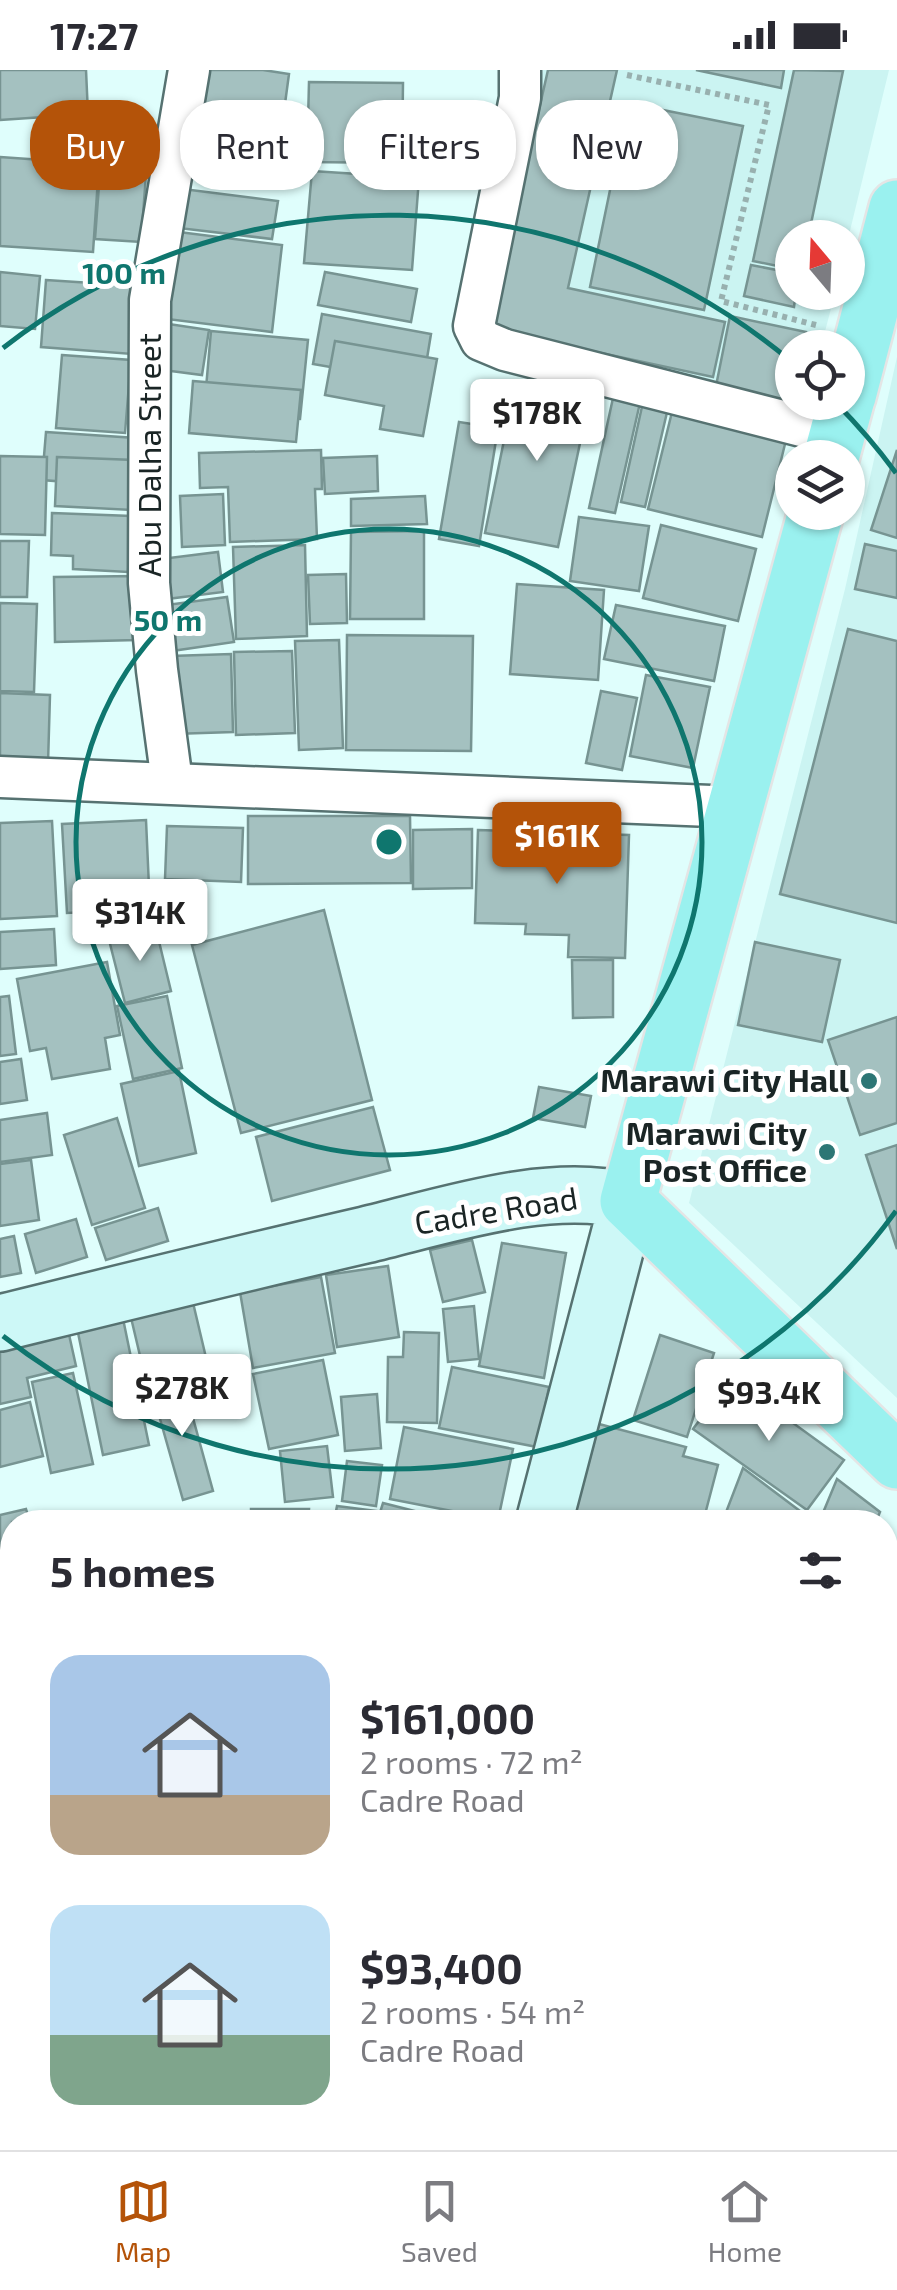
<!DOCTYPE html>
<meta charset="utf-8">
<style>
:root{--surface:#fff;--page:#f7f7f7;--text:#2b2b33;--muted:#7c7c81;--line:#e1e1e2;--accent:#b45309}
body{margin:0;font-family:"Exo 2",sans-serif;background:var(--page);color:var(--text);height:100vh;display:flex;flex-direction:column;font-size:38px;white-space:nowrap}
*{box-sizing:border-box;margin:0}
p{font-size:32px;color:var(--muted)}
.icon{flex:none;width:55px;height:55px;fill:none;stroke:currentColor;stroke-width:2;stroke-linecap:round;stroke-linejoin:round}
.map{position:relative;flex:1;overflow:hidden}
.side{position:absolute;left:0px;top:1440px;width:898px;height:640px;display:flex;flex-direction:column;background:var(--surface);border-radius:40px 40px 0 0;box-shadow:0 2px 8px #0004}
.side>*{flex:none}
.hud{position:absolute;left:30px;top:30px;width:838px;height:90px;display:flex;gap:20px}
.needle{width:65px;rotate:341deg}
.buttons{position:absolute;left:775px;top:150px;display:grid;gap:20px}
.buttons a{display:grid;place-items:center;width:90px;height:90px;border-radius:50%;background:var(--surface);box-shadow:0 2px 8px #0004;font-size:50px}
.price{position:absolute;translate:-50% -85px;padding:0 22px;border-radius:10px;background:#fff;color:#222;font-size:32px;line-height:65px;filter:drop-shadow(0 2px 5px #0008)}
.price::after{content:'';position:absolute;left:50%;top:60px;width:30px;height:22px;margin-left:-15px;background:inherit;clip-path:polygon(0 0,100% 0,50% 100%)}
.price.selected{background:var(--accent);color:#fff}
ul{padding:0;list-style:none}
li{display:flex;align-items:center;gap:30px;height:250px;padding:0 50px}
li span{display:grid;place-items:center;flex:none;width:280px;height:200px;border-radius:30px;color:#555}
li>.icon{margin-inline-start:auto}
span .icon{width:120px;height:120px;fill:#fffc;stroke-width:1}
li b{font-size:42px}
h2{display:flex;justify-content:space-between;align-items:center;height:120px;padding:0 50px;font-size:42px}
.chip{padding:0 35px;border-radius:40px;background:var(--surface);box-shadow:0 2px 8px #0004;font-size:35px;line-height:90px}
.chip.selected{background:var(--accent);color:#fff}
.status{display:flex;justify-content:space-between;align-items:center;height:70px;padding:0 50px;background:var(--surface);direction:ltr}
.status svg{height:28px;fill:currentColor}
.dock{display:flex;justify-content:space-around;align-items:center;height:140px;border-top:2px solid var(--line);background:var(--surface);font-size:28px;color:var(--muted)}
.dock a{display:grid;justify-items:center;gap:5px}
.dock .selected{color:var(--accent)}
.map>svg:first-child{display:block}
.built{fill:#cbf4f2}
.building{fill:#a4c1c0;stroke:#779492;stroke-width:2.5}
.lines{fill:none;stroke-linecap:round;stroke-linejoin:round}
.street-casing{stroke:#567271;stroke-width:45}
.secondary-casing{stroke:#567271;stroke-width:60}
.primary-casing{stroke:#e4e5e5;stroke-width:60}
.path{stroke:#98b0af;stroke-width:6;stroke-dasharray:5 5;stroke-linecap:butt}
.street{stroke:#fff;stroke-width:40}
.secondary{stroke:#cdf8f7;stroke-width:55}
.primary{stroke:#9af1ef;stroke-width:55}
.ring{fill:none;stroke:#0f766e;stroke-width:5}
.poi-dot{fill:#2d7675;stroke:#fff;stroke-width:4}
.labels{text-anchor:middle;stroke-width:10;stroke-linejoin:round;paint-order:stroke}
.street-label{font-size:32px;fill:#1a2525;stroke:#fff}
.poi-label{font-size:32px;font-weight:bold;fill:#1a2525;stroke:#fff;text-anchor:end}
.centre{fill:#0f766e;stroke:#fff;stroke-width:5}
.ring-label{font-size:30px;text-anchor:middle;font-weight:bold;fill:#0f766e;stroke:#fff;stroke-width:10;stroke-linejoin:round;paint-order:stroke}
</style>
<div class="status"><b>17:27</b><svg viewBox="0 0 49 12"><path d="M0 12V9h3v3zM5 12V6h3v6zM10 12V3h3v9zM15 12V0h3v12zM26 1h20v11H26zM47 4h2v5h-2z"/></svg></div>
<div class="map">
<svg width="897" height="2080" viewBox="0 0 897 2080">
<rect width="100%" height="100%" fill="#dffefc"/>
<!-- built -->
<g class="built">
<path d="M543,0h346l-41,169 -56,-1v54l43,1 -14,54 -29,1v54l16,1 -4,16 -322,-85z"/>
<path d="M897,287v1041l-208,-195 156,-614z"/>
</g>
<!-- building -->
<g class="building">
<path d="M0,0h86l2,44 -88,6z"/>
<path d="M201,0h62l26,4 -14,104 -45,-6 4,-28 -23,-3 3,-21 -20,-3z"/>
<path d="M548,0h69l-49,218 157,34 -12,55 -224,-48z"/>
<path d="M696,0h88l-3,18z"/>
<path d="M794,0l49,1 -35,167h-16v31l-39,-8z"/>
<path d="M309,12l94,1 -1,80 -95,-1z"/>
<path d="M628,33l115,23 -39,184 -114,-23z"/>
<path d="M0,87l99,7 -6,88 -93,-6z"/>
<path d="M101,88l46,3 -6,81 -46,-3z"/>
<path d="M312,101l107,7 -7,92 -108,-7z"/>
<path d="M175,118l103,13 -6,38 -102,-12z"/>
<path d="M171,161l111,14 -10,87 -113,-14z"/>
<path d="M751,195l41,8v19h4l-2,15 -50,-11z"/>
<path d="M0,202l40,4 -5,53 -35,-3z"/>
<path d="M325,202l92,17 -6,33 -93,-17z"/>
<path d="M46,210l91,6 -5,68 -91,-7z"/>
<path d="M322,244l109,20 -8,49 -110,-19z"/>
<path d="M730,246l76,16 -3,16h-11l-1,58 -76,-15z"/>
<path d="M162,253l47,7 -7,45 -47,-6z"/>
<path d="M211,261l97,9 -8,79 -96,-8z"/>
<path d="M335,271l102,18 -14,77 -43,-7 4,-23 -59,-11z"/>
<path d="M62,285l69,5 -6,73 -69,-5z"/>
<path d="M193,311l108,9 -5,52 -107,-9z"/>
<path d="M516,312l74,14 -32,151 -73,-14z"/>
<path d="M615,319l27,5 -27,119 -26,-5z"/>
<path d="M643,332l25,6 -23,99 -24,-5z"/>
<path d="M673,338l114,28 -25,101 -114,-28z"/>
<path d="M459,352l39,6 -19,118 -40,-7z"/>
<path d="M46,362l90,6 -4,49 -90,-7z"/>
<path d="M321,380l1,39h-7l2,50 -87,3 -2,-55 -28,1 -1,-35z"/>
<path d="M897,380v88l-26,-8z"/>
<path d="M0,386l47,1 -2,78 -45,-1z"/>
<path d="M377,386l1,35 -53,3 -2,-36z"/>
<path d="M57,387l77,3 -2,50 -77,-4z"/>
<path d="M223,424l2,51 -43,2 -2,-51z"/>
<path d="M425,426l2,28 -76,2v-27z"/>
<path d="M52,443l79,3 -3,56 -55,-3v-13l-22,-1z"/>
<path d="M579,447l70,9 -10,65 -69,-10z"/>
<path d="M661,455l95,24 -18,72 -95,-23z"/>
<path d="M424,461v88h-74l1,-87z"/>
<path d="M0,471h29l-2,56h-27z"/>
<path d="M865,474l32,7v47l-42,-9z"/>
<path d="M305,475l2,91 -71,3 -3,-92z"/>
<path d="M218,482l5,40 -64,8 -6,-40z"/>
<path d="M346,504l1,49 -37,1 -2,-49z"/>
<path d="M136,506l1,64 -82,2 -1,-65z"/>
<path d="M517,514l87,6 -6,90 -88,-6z"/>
<path d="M227,527l7,45 -69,10 -6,-46z"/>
<path d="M0,533l37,1 -3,88 -34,-1z"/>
<path d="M616,535l109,21 -11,55 -110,-22z"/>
<path d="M848,559l49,12v282l-117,-29z"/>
<path d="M347,565l126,1 -2,115 -125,-1z"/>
<path d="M339,570l4,108 -44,2 -4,-109z"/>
<path d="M292,581l3,82 -59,2 -2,-83z"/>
<path d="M231,584l2,78 -60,2 -2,-78z"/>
<path d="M646,605l64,12 -17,81 -63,-12z"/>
<path d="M601,621l36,7 -15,72 -36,-7z"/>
<path d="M0,623l50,2 -2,69 -48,-2z"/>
<path d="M248,746h162l1,67 -163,1z"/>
<path d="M146,750l4,89 -83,4 -5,-89z"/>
<path d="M52,751l5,95 -57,3v-96z"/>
<path d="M167,756l76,2 -2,54 -76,-3z"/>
<path d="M472,759v59l-59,1v-59z"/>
<path d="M478,760l151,5 -4,123 -57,-1 1,-22 -44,-1 1,-10 -51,-1z"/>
<path d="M324,840l48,190 -131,33 -49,-188z"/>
<path d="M155,855l16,66 -46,12 -17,-67z"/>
<path d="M54,859l2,36 -56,4v-37z"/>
<path d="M755,872l85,18 -18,82 -84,-17z"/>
<path d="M572,890h41v57l-40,1z"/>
<path d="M107,892l13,73 -15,3 5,31 -58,10 -6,-31 -16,3 -13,-72z"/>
<path d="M9,926l7,58 -16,2v-59z"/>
<path d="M167,926l15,72 -49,11 -16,-73z"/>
<path d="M897,947v106l-37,12 -32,-95z"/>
<path d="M21,989l6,41 -27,4v-42z"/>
<path d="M179,1001l17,82 -57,13 -18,-82z"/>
<path d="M539,1017l52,9 -6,31 -52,-9z"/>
<path d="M373,1037l17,63 -118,31 -16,-64z"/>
<path d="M47,1043l5,42 -52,7v-42z"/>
<path d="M117,1048l28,90 -53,17 -28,-90z"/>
<path d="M897,1075v104l-31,-94z"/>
<path d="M31,1090l8,60 -39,6v-62z"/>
<path d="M158,1138l10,33 -62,19 -11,-32z"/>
<path d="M76,1149l11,38 -51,16 -11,-39z"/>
<path d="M14,1166l7,37 -21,4v-38z"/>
<path d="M472,1170l13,52 -42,10 -13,-52z"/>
<path d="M502,1173l64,10 -22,125 -65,-12z"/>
<path d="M388,1196l11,71 -62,10 -11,-72z"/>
<path d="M321,1207l14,76 -82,15 -13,-76z"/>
<path d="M190,1220l18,76 -62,15 -18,-76z"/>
<path d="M474,1236l5,53 -31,3 -5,-53z"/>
<path d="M121,1239l28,136 -46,10 -28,-137z"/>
<path d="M66,1251l10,45 -49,12 4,19 -31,7v-67z"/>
<path d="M404,1262l35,1 -2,90 -50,-1 1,-65h15z"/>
<path d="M660,1265l54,18 -27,84 -54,-17z"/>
<path d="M323,1290l15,75 -69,14 -16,-75z"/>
<path d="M452,1297l97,20 -12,60 -98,-19z"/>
<path d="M73,1303l20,91 -42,9 -19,-91z"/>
<path d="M182,1308l31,113 -30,9 -32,-113z"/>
<path d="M731,1308l113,82 -37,50 -114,-81z"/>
<path d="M377,1324l4,54 -36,3 -4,-54z"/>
<path d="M30,1332l13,54 -43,11v-57z"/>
<path d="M599,1354l87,23 -3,9 35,9 -15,57h-130z"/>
<path d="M404,1357l109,22 -15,71 -108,-21z"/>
<path d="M327,1376l6,51 -48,5 -5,-51z"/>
<path d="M347,1391l35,4 -6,41 -34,-5z"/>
<path d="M743,1398l57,43 -3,11h-86l4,-10 10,3z"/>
<path d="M837,1409l43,33 -4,10 -56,-2z"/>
<path d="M383,1433l47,12 -2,7h-51z"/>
<path d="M337,1436l40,5 -1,11h-42z"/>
<path d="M26,1439l4,13h-18v31l-12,3v-41z"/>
<path d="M251,1439h58l-1,13h-57z"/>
<path d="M0,1497l12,12v44l-12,13z"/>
<path d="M890,1535l7,2v56l-12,-4v-38z"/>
<path d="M12,1568v120l-12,-12v-94z"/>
<path d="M885,1593l12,4v38l-12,-4z"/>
<path d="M885,1636l12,4v59l-12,-4z"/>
<path d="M885,1707l12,4v48l-12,-4z"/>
<path d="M885,1762l12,5v26l-11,32z"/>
<path d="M12,1794v117l-12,13v-117z"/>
<path d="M885,1853l12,6v33l-12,22z"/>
<path d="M886,1938l11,6v122l-12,-7z"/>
<path d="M0,1955l12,10v38l-6,9 -6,-5z"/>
<path d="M12,2050v18h53l-11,12h-54v-17z"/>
<path d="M126,2068h20l13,12h-37l-4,-4z"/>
<path d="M185,2068h54l-12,12h-29z"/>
<path d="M251,2068h44l-11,12h-35l-5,-5z"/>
<path d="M309,2068h44l12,12h-69z"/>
<path d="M657,2068h85l-9,12h-85z"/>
<path d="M748,2068h55l-8,12h-55z"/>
</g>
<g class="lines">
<!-- street casing -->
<g class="street-casing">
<g id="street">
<path d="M520,0v28l-46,228 7,14 24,10 332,85"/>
<path d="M0,707l736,30"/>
<path d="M172,712l-15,-112 -8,-87 1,-283 39,-230"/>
<path d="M849,2068l16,12"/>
<path d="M90,2080l12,-12"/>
</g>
</g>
<!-- secondary casing -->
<g class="secondary-casing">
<g id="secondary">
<path d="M0,1253c122,-30 243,-60 365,-88 80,-19 182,-54 263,-34l-84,321"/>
<path d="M0,1725l12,11"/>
<path d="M394,2068l14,12"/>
</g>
</g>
<!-- primary casing -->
<g class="primary-casing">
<g id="primary">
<path d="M848,326l49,-188"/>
<path d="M831,388l15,-56"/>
<path d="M816,442l-188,689 269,260"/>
</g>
</g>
<!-- path -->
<path class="path" d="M627,5l142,30 -48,196 95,24"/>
<!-- street -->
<use href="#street" class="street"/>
<!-- secondary -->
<use href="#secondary" class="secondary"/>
<!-- primary -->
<use href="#primary" class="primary"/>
</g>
<!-- distance rings -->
<g class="ring">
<circle cx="389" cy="772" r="313"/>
<path d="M896 1141A627 627 0 0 1 3 1266M3 278A627 627 0 0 1 792 292M836 333A627 627 0 0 1 896 403"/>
</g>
<!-- markers -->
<g class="poi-dot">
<circle cx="869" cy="1011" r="10"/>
<circle cx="827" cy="1082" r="10"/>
</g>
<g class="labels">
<!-- street labels -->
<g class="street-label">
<text transform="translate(150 385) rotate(-90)" y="11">Abu Dalha Street</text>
<text transform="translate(496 1141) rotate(-9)" y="11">Cadre Road</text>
</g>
<!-- poi labels -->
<g class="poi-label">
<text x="849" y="1022">Marawi City Hall</text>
<text x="807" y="1075">Marawi City<tspan x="807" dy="37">Post Office</tspan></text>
</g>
</g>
<circle cx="389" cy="772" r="15" class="centre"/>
<g class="ring-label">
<text x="124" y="214">100 m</text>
<text x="168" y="561">50 m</text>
</g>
</svg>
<div class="buttons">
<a><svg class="needle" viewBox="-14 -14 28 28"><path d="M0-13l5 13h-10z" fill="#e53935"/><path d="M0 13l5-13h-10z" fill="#7c7c81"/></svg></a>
<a><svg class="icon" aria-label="locate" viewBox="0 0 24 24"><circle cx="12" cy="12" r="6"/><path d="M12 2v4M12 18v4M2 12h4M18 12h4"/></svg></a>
<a><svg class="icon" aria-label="layers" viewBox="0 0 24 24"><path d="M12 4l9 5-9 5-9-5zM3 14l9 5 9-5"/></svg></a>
</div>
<b class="price" style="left:537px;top:394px">$178K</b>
<b class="price selected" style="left:557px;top:817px">$161K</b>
<b class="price" style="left:140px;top:894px">$314K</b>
<b class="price" style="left:182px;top:1369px">$278K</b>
<b class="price" style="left:769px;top:1374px">$93.4K</b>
<div class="hud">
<a class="chip selected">Buy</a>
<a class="chip">Rent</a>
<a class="chip">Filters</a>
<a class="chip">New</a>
</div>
<section class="side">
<h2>5 homes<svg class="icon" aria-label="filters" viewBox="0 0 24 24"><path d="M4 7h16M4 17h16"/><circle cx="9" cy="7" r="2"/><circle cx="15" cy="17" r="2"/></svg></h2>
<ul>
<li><span style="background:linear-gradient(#a9c7e8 70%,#b9a48a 0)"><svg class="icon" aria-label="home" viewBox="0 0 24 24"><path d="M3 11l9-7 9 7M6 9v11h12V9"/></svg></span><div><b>$161,000</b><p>2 rooms · 72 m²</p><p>Cadre Road</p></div></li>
<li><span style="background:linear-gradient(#bfe0f5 65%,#7fa58c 0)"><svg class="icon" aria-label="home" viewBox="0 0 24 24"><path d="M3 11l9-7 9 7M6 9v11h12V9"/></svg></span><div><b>$93,400</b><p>2 rooms · 54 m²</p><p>Cadre Road</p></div></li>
</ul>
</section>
</div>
<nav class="dock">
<a class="selected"><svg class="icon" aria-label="map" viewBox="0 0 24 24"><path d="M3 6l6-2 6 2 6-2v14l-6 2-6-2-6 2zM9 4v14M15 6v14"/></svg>Map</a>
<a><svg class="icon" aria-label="saved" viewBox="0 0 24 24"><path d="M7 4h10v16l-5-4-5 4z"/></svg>Saved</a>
<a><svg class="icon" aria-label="home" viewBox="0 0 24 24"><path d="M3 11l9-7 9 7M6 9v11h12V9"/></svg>Home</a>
</nav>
